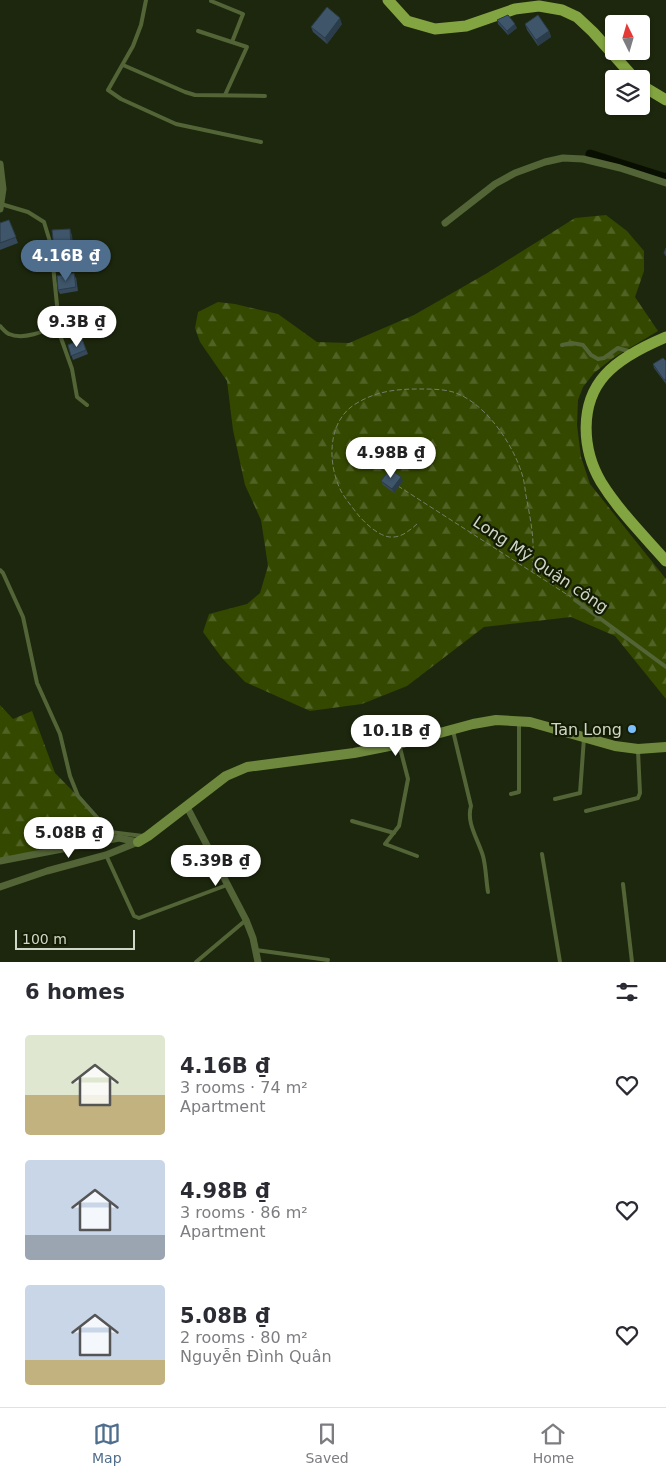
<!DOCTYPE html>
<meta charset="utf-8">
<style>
:root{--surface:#fff;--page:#f2f2f3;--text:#2b2b33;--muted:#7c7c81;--line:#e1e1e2;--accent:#4f6d8c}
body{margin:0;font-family:"DejaVu Sans",sans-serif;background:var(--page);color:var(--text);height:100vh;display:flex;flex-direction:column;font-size:19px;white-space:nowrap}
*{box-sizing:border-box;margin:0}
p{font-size:16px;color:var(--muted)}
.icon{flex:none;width:28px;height:28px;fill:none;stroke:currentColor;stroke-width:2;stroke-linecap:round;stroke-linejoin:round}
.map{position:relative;height:962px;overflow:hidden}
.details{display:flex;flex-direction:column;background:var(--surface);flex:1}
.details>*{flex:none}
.needle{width:32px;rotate:355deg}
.controls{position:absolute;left:605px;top:15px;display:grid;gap:10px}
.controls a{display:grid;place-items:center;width:45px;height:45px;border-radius:5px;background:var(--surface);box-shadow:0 1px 4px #0004;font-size:25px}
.scale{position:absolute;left:15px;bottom:12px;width:120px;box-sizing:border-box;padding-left:5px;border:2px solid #d1d7c8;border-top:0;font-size:14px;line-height:18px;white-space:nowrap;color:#d1d7c8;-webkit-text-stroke:4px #141d04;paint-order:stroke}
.price{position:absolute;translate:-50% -42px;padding:0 11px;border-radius:18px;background:#fff;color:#222;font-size:16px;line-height:32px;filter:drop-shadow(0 1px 2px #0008)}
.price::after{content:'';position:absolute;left:50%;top:30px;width:15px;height:11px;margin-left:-8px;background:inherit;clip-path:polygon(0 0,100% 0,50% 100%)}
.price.on{background:var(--accent);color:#fff}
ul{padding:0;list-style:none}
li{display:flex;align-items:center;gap:15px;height:125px;padding:0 25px}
li span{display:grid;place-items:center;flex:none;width:140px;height:100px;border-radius:5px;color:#555}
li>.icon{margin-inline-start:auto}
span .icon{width:60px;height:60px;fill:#fffc;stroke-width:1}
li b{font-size:21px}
h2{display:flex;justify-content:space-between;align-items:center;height:60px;padding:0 25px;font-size:21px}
.tabs{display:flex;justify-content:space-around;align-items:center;height:70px;border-top:1px solid var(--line);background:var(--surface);font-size:14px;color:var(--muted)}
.tabs a{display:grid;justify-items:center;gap:2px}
.tabs .on{color:var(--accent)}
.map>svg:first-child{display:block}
.forest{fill:url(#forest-firs)}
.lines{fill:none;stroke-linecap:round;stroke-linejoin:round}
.canal{stroke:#090f00;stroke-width:9}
.path{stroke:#767e6a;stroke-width:1;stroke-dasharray:5 2.5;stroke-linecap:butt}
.lane{stroke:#536437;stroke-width:4}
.street{stroke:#536437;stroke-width:7}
.secondary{stroke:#6e893d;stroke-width:10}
.primary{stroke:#83a541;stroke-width:11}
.wall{fill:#35495b}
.shaded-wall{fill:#2b3c4a}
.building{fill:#3e556a;stroke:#2b3c4a}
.poi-dot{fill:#7cbef9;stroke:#141d04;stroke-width:2}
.labels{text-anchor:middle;stroke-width:4.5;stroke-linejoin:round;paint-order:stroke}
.street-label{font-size:16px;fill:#d1d7c8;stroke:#141d04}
.poi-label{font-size:16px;fill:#d1d7c8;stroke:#141d04;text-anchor:end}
</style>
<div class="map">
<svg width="666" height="962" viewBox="0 0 666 962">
<defs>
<pattern id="forest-firs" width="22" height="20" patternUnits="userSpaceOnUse" patternTransform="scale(1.25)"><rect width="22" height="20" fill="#344800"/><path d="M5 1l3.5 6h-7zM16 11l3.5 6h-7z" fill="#506224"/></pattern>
</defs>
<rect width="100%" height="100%" fill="#1d270d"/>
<!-- forest -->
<g class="forest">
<path d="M606,215l21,16 17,20v20l-9,26 23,34 -45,27 -19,15 -11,14 -5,13 -1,25 4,32 9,27 76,95v120l-51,-63 -44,-19 -87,10 -77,59 -45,18 -52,7 -65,-29 -23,-24 -19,-26 6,-18 38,-10 13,-11 8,-27 -7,-46 -16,-35 -12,-55 -6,-49 -27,-39 -5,-14 3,-16 20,-10 17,2 43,10 39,28 32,1 65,-28 75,-43 86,-54z"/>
<path d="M0,705l13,14 19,-8 23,62 64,65 -119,21z"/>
</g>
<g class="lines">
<!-- canal -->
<path class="canal" d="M590,154l76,24"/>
<!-- path -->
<g class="path">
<path d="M398,486l173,111"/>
<path d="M417,524c-8,7 -16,14 -27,13 -11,-1 -24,-13 -31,-21 -6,-8 -13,-16 -18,-25 -14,-28 -14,-71 16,-88 20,-12 40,-14 62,-14 11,0 24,0 34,3 32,10 60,52 69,82 3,9 3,18 5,27 5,26 8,43 5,71"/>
</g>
<!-- lane -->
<g class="lane">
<path d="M146,0l-5,25 -8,21 -25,44 13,9 55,25 85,18"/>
<path d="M211,1l32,13 -11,28"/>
<path d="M198,31l49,16 -22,48"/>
<path d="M123,65l62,27 10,3 70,1"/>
<path d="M1,204l27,8 16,10 7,23 6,60 -1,19 16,45 5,28 10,8"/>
<path d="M0,326c3,3 6,7 9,8 14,6 36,-2 47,-10"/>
<path d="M562,345l10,-2 11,2 8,10 7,4 6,-1 14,-10 13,4"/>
<path d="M0,570l3,3 20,44 14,66 23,51 10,42 8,20 32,36 33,4"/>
<path d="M575,600l91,67"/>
<path d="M453,731l18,75c-5,17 7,33 12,50 3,11 3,24 5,36"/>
<path d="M399,744l9,35 -9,47 -14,18 32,12"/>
<path d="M511,794l8,-2v-70"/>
<path d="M555,799l25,-6 4,-55"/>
<path d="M586,811l52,-13 2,-5 -2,-42"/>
<path d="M352,821l42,12"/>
<path d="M542,854l18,108"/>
<path d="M106,855l28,61 5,2 88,-33"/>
<path d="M623,884l9,78"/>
<path d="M256,950l72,10"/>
<path d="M196,962l50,-42"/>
</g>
<!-- street -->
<g class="street">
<path d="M0,164l3,25 -3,20"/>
<path d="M445,223l50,-39 20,-11 30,-11 18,-4 20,1 37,9 46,15"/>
<path d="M187,807l59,113 7,18 5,24"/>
<path d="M0,861l119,-23 19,4"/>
<path d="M0,887l47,-16 59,-16 32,-13"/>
</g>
<!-- secondary -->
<path class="secondary" d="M138,842l10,-6 78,-60 21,-9 107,-14 45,-9 74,-20 23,-4 34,2 85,24 23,3 28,-2"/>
<!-- primary -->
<g class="primary">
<path d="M388,0l19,21 28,8 31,-3 49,-17 24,-3 23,4 15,7 16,15 42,47"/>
<path d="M641,85l25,15"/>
<path d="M666,337c-19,8 -47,22 -61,38 -26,29 -23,75 -4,107 18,29 43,54 65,79"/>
</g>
</g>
<!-- wall -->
<g class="wall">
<path d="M497,20l20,8 -9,7 -10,-11z"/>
<path d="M342,24l-15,20 -14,-12 -2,-5z"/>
<path d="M525,24l24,7 2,6 -13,9 -11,-16z"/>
<path d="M9,220l9,23 -18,7v-27z"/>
<path d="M72,235l1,18 -17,2 -2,-6z"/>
<path d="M76,277l2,14 -18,3 -2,-4z"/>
<path d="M82,339l6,15 -15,6 -5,-15z"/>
<path d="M663,358l3,26 -12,-16 -1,-4z"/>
<path d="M381,481h22l-9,12 -11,-8z"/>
</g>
<!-- shaded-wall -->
<g class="shaded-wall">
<path d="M340,18l2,6 -15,20 -2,-6z"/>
<path d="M515,24l2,4 -9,7 -1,-4z"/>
<path d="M549,31l2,6 -13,9 -2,-6z"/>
<path d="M70,229l2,6 1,18 -2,-6z"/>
<path d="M401,477l2,4 -9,12 -2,-4z"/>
</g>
<!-- building -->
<g class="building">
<path d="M327,7l13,11 -15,20 -14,-11z"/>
<path d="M508,15l7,9 -8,7 -10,-11z"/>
<path d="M538,15l11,16 -13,9 -11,-16z"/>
<path d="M9,220l7,17 -16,6v-20z"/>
<path d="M70,229l1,18 -17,2 -2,-19z"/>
<path d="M666,248v8l-2,-3z"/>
<path d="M74,273l2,14 -18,3 -1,-14z"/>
<path d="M82,339l4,11 -15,6 -3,-11z"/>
<path d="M663,358l3,3v18l-2,1 -11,-16z"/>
<path d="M390,469l11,8 -9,12 -11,-8z"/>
</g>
<!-- markers -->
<circle class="poi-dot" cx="632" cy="729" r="5"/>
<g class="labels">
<!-- street labels -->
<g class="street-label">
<text transform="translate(541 564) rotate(34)" y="6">Long Mỹ Quận công</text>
</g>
<!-- poi labels -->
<g class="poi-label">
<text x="622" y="735">Tan Long</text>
</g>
</g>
</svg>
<div class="controls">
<a><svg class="needle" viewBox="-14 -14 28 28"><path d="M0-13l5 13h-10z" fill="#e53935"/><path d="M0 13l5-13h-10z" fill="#7c7c81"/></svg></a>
<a><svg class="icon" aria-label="layers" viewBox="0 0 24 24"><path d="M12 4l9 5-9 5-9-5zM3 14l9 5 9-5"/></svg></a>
</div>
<div class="scale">100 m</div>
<b class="price on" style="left:66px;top:282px">4.16B ₫</b>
<b class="price" style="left:77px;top:348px">9.3B ₫</b>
<b class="price" style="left:391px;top:479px">4.98B ₫</b>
<b class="price" style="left:396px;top:757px">10.1B ₫</b>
<b class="price" style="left:69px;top:859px">5.08B ₫</b>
<b class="price" style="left:216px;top:887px">5.39B ₫</b>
</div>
<section class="details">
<h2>6 homes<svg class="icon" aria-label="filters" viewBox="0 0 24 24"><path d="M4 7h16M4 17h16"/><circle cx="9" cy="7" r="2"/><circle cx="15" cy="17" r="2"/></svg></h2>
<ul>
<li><span style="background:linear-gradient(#dfe7d0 60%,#c2b280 0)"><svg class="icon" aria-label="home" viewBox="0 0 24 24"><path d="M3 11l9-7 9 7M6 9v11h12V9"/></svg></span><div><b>4.16B ₫</b><p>3 rooms · 74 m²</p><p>Apartment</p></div><svg class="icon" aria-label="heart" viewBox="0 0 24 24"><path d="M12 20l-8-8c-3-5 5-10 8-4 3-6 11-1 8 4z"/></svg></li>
<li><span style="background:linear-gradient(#c9d6e8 75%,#9aa5b1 0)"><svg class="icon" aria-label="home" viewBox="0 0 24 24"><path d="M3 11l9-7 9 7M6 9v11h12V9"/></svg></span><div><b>4.98B ₫</b><p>3 rooms · 86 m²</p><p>Apartment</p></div><svg class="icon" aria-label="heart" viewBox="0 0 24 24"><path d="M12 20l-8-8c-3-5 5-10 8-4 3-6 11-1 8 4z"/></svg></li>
<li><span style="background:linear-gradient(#c9d6e8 75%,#c2b280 0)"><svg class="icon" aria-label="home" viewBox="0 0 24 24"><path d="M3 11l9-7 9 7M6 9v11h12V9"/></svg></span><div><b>5.08B ₫</b><p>2 rooms · 80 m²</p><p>Nguyễn Đình Quân</p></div><svg class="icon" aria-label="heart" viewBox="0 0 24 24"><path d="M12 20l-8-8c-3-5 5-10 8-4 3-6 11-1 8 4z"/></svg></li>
</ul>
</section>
<nav class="tabs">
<a class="on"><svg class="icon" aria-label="map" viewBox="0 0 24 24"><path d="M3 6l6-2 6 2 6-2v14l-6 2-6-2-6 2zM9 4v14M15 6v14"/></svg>Map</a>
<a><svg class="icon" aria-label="saved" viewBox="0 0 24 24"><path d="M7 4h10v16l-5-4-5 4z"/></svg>Saved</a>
<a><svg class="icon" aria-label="home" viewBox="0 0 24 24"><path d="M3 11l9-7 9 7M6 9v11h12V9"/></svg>Home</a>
</nav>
